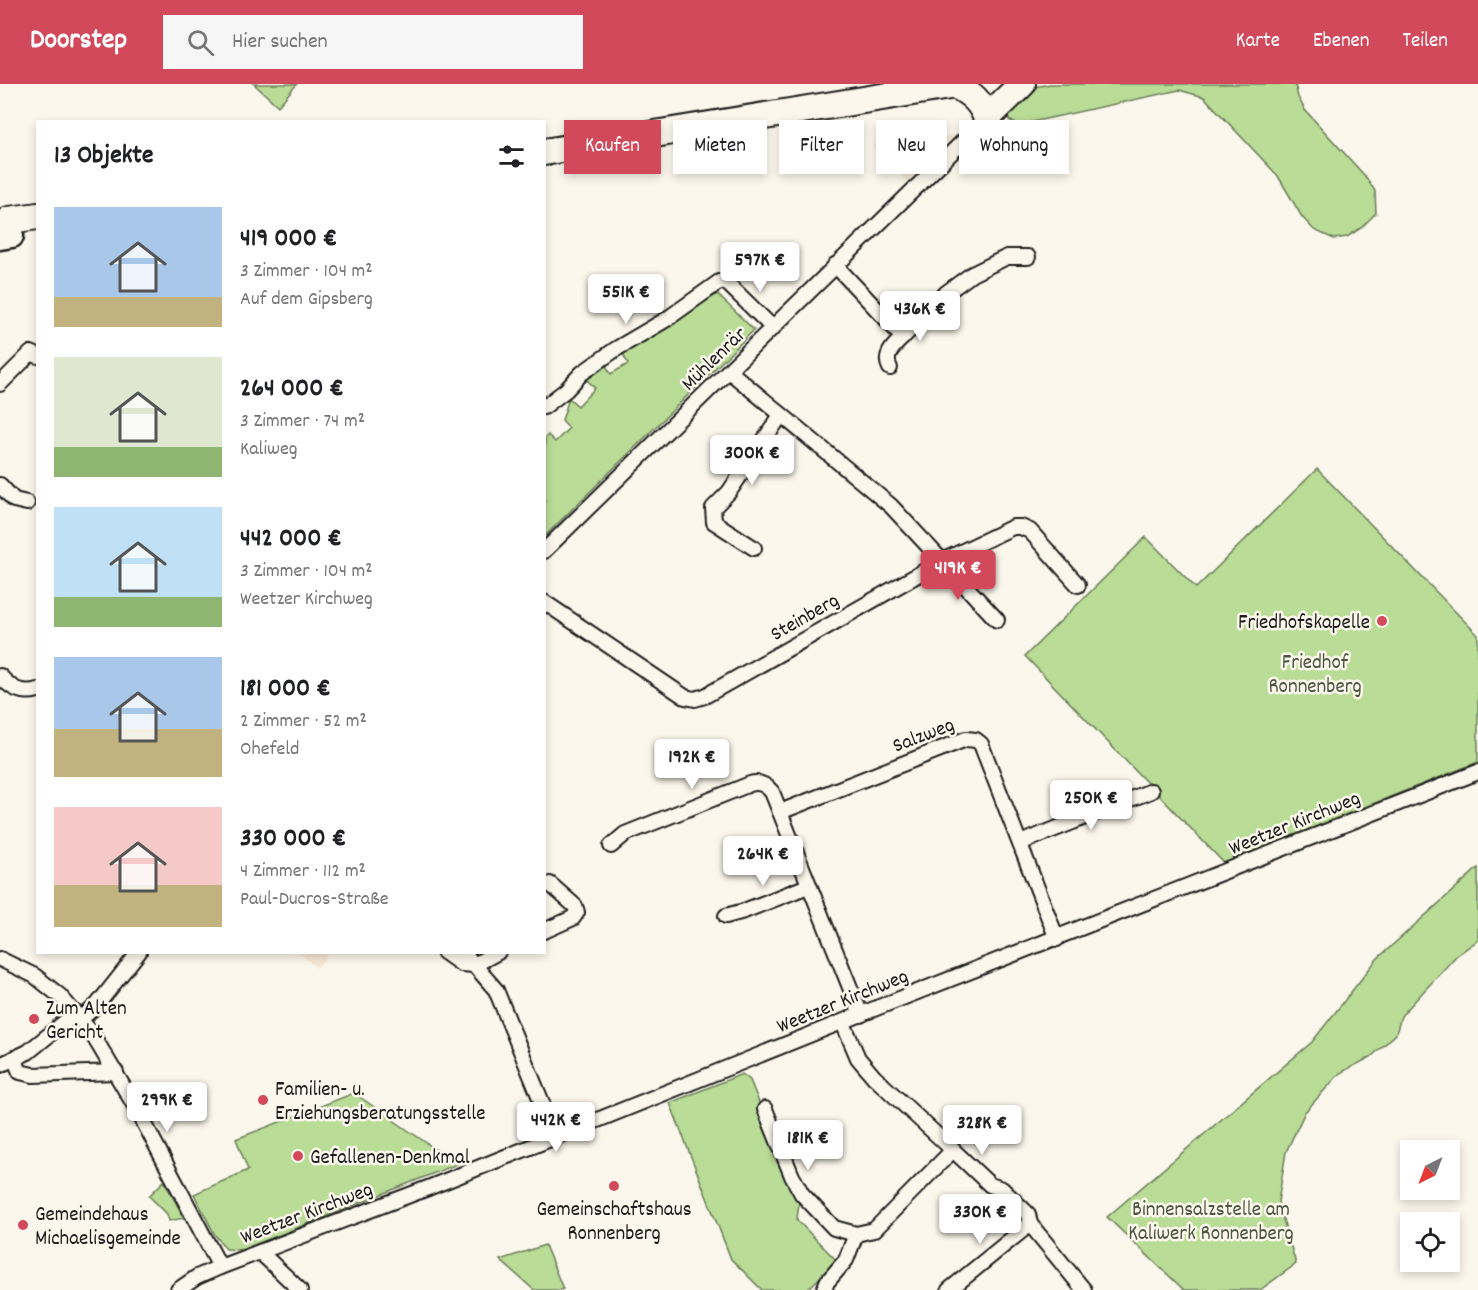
<!DOCTYPE html>
<html lang="de">
<meta charset="utf-8">
<style>
:root{--surface:#fff;--page:#f6f6f6;--text:#202124;--muted:#757577;--accent:#d1495b}
body{margin:0;font-family:Dekko,sans-serif;background:var(--page);color:var(--text);height:100vh;display:flex;flex-direction:column;font-size:22px;white-space:nowrap}
*{box-sizing:border-box;margin:0}
p{font-size:20px;color:var(--muted)}
.icon{flex:none;width:33px;height:33px;fill:none;stroke:currentColor;stroke-width:2;stroke-linecap:round;stroke-linejoin:round}
.map{position:relative;flex:1;overflow:hidden}
.sheet{position:absolute;left:36px;top:36px;width:510px;height:834px;display:flex;flex-direction:column;background:var(--surface);border-radius:0px;box-shadow:0 3px 9px #0003}
.sheet>*{flex:none}
.top-card{position:absolute;left:564px;top:36px;width:570px;height:54px;display:flex;gap:12px}
.needle{width:39px;rotate:222deg}
.buttons{position:absolute;left:1400px;top:1056px;display:grid;gap:12px}
.buttons a{display:grid;place-items:center;width:60px;height:60px;border-radius:0px;background:var(--surface);box-shadow:0 3px 9px #0003;font-size:30px}
.price{position:absolute;translate:-50% -51px;padding:0 14px;border-radius:6px;background:#fff;color:#222;font-size:20px;line-height:39px;filter:drop-shadow(0 2px 3px #0008)}
.price::after{content:'';position:absolute;left:50%;top:36px;width:18px;height:14px;margin-left:-9px;background:inherit;clip-path:polygon(0 0,100% 0,50% 100%)}
.price.selected{background:var(--accent);color:#fff}
ul{padding:0;list-style:none}
li{display:flex;align-items:center;gap:18px;height:150px;padding:0 18px}
li span{display:grid;place-items:center;flex:none;width:168px;height:120px;border-radius:0px;color:#555}
li>.icon{margin-inline-start:auto}
span .icon{width:72px;height:72px;fill:#fffc;stroke-width:1}
li b{font-size:26px}
h2{display:flex;justify-content:space-between;align-items:center;height:72px;padding:0 18px;font-size:26px}
.tag{padding:0 21px;border-radius:0px;background:var(--surface);box-shadow:0 3px 9px #0003;font-size:21px;line-height:54px}
.tag.selected{background:var(--accent);color:#fff}
header{display:flex;align-items:center;gap:36px;box-sizing:border-box;height:84px;padding:0 30px;background:var(--accent);color:#fff}
header strong{font-size:28px}
nav{display:flex;gap:33px;margin-inline-start:auto;font-size:21px}
.search{width:420px;height:54px;background:var(--page);display:flex;align-items:center;gap:15px;box-sizing:border-box;padding:0 21px;border-radius:0px;color:var(--muted);font-size:22px}
.map>svg:first-child{display:block}
.built{fill:#f7e8d5}
.green{fill:#b9dc96;stroke:#6a7c59;stroke-width:1.5}
.lines{fill:none;stroke-linecap:round;stroke-linejoin:round}
.street-casing{stroke:#1c1c1c;stroke-width:18}
.primary-casing{stroke:#1c1c1c;stroke-width:27}
.highway-casing{stroke:#1c1c1c;stroke-width:30}
.street{stroke:#fbf7ec;stroke-width:14}
.primary{stroke:#fbf7ec;stroke-width:22}
.highway{stroke:#fbf7ec;stroke-width:26}
.poi-dot{fill:#d1495b;stroke:#fbf7ec;stroke-width:2}
.labels{text-anchor:middle;stroke-width:5;stroke-linejoin:round;paint-order:stroke}
.street-label{font-size:21px;fill:#1c1c1c;stroke:#fbf7ec}
.poi-label{font-size:21px;fill:#1c1c1c;stroke:#fbf7ec;text-anchor:start}
.park-label{font-size:21px;fill:#4b5641;stroke:#fbf7ec}
</style>
<header>
<strong>Doorstep</strong>
<div class="search"><svg class="icon" aria-label="search" viewBox="0 0 24 24"><circle cx="10" cy="10" r="6"/><path d="M15 15l6 6"/></svg>Hier suchen</div>
<nav><a>Karte</a><a>Ebenen</a><a>Teilen</a></nav>
</header>
<div class="map">
<svg width="1478" height="1206" viewBox="0 0 1478 1206">
<rect width="100%" height="100%" fill="#fbf7ec"/>
<filter id="ink" filterUnits="userSpaceOnUse"><feTurbulence type="fractalNoise" baseFrequency=".0167" numOctaves="2"/><feDisplacementMap in="SourceGraphic" scale="12" xChannelSelector="R" yChannelSelector="G"/><feConvolveMatrix kernelMatrix="1 2 1 2 8 2 1 2 1" color-interpolation-filters="sRGB"/></filter>
<g filter="url(#ink)">
<!-- built -->
<g class="built">
<path d="M955,51l-48,47 -36,-37z"/>
<path d="M299,869h31l-13,15z"/>
</g>
<!-- green -->
<g class="green">
<path d="M254,0h43l-19,22z"/>
<path d="M1050,0h245l3,13 7,13 60,66 10,15 1,22 -15,15 -14,9 -13,2 -20,-9 -12,-13 -24,-41 -74,-79 -25,-7 -161,35 -9,-5 -5,-10 24,-22z"/>
<path d="M717,210l37,36 -209,206v-98l3,-3 7,7 14,-14 -7,-8 7,-22 9,8 17,-18 -9,-9 19,-15 6,10 17,-10 -5,-10z"/>
<path d="M1317,385l161,166v127l-254,101 -199,-207 121,-119 50,51z"/>
<path d="M1478,784v72l-22,16 -55,60 -5,18 -25,23 -31,16 -35,39 -19,40 -8,50 18,62 -36,26h-76l-77,-73 205,-175 65,-83z"/>
<path d="M742,990l8,6 49,122 -2,18 40,41 -30,29h-45l-31,-31 -61,-156z"/>
<path d="M354,1009l103,71 -215,86 -16,-1 -11,-14 -21,-41 54,-24 -12,-31z"/>
<path d="M164,1097l20,37 -15,3 -2,-7 -18,-18z"/>
<path d="M545,1161l18,44 -3,1h-26l-34,-30z"/>
</g>
<g class="lines">
<!-- street casing -->
<g class="street-casing">
<g id="street">
<path d="M835,181l68,72 43,-44 26,-19 35,-17h21"/>
<path d="M890,284c-7,-13 4,-22 13,-31"/>
<path d="M729,287l162,135 106,114"/>
<path d="M0,300l31,-31 7,3"/>
<path d="M544,323l22,-17 16,-17 34,-24 51,-30 52,-37 6,-1 48,47"/>
<path d="M0,401l14,15 13,3"/>
<path d="M754,464l-40,-26 -1,-14 16,-16 52,-77"/>
<path d="M544,467l443,-433"/>
<path d="M544,518l141,95 10,2 10,-3 237,-135 71,-34h8l9,4 48,54"/>
<path d="M0,592c11,12 21,19 38,14"/>
<path d="M780,728l186,-73 10,1 5,4 76,195"/>
<path d="M1020,759l131,-52"/>
<path d="M611,762l14,-12 125,-50c10,-3 16,1 22,8l89,223"/>
<path d="M726,832l18,-5 64,-25"/>
<path d="M544,847l29,-13 4,-6 -2,-6 -25,-22"/>
<path d="M444,868l17,12 13,1"/>
<path d="M463,868l33,38 60,147"/>
<path d="M0,875l35,17 25,20 31,36 48,81 81,154"/>
<path d="M474,881l24,-13"/>
<path d="M81,935l16,-14 42,-53"/>
<path d="M14,974l6,14 13,3 83,-3"/>
<path d="M0,981l28,-13 48,-39"/>
<path d="M765,1025l27,67 10,18 32,34 22,6"/>
<path d="M953,1066l37,35 12,4 26,25 2,10 54,66"/>
<path d="M260,1168l40,38"/>
<path d="M178,1206l19,-13 23,-10 208,-79 451,-181 599,-235"/>
<path d="M824,1206l3,-8 19,-22 10,-26 18,-4 79,-80 -79,-73 -16,-19 -15,-35"/>
<path d="M949,1206l81,-66"/>
</g>
</g>
<!-- primary casing -->
<g class="primary-casing">
<path id="primary" d="M0,154l12,-2"/>
</g>
<!-- highway casing -->
<g class="highway-casing">
<g id="highway">
<path d="M955,1c17,9 25,16 32,33l35,-34"/>
<path d="M544,68l418,-68"/>
<path d="M9,136l29,-4"/>
</g>
</g>
<!-- street -->
<use href="#street" class="street"/>
<!-- primary -->
<use href="#primary" class="primary"/>
<!-- highway -->
<use href="#highway" class="highway"/>
</g>
</g>
<!-- markers -->
<g class="poi-dot">
<circle cx="1382" cy="537" r="6"/>
<circle cx="34" cy="935" r="6"/>
<circle cx="263" cy="1016" r="6"/>
<circle cx="298" cy="1072" r="6"/>
<circle cx="614" cy="1102" r="6"/>
<circle cx="23" cy="1141" r="6"/>
</g>
<g class="labels">
<!-- street labels -->
<g class="street-label">
<text transform="translate(713 274) rotate(-44)" y="7">Mühlenrär</text>
<text transform="translate(804 532) rotate(-30)" y="7">Steinberg</text>
<text transform="translate(923 650) rotate(-21)" y="7">Salzweg</text>
<text transform="translate(1294 738) rotate(-22)" y="7">Weetzer Kirchweg</text>
<text transform="translate(842 916) rotate(-22)" y="7">Weetzer Kirchweg</text>
<text transform="translate(306 1128) rotate(-21)" y="7">Weetzer Kirchweg</text>
</g>
<!-- poi labels -->
<g class="poi-label">
<text x="1370" y="544" text-anchor="end">Friedhofskapelle</text>
<text x="46" y="930">Zum Alten<tspan x="46" dy="24">Gericht</tspan></text>
<text x="275" y="1011">Familien- u.<tspan x="275" dy="24">Erziehungsberatungsstelle</tspan></text>
<text x="310" y="1079">Gefallenen-Denkmal</text>
<text x="614" y="1131" text-anchor="middle">Gemeinschaftshaus<tspan x="614" dy="24">Ronnenberg</tspan></text>
<text x="35" y="1136">Gemeindehaus<tspan x="35" dy="24">Michaelisgemeinde</tspan></text>
</g>
<!-- park labels -->
<g class="park-label">
<text x="1315" y="584">Friedhof<tspan x="1315" dy="24">Ronnenberg</tspan></text>
<text x="1211" y="1131">Binnensalzstelle am<tspan x="1211" dy="24">Kaliwerk Ronnenberg</tspan></text>
</g>
</g>
</svg>
<div class="buttons">
<a><svg class="needle" viewBox="-14 -14 28 28"><path d="M0-13l5 13h-10z" fill="#e53935"/><path d="M0 13l5-13h-10z" fill="#757577"/></svg></a>
<a><svg class="icon" aria-label="locate" viewBox="0 0 24 24"><circle cx="12" cy="12" r="6"/><path d="M12 2v4M12 18v4M2 12h4M18 12h4"/></svg></a>
</div>
<b class="price" style="left:760px;top:209px">597K €</b>
<b class="price" style="left:626px;top:241px">551K €</b>
<b class="price" style="left:920px;top:258px">436K €</b>
<b class="price" style="left:752px;top:402px">300K €</b>
<b class="price selected" style="left:958px;top:517px">419K €</b>
<b class="price" style="left:692px;top:706px">192K €</b>
<b class="price" style="left:1091px;top:747px">250K €</b>
<b class="price" style="left:763px;top:803px">264K €</b>
<b class="price" style="left:167px;top:1049px">299K €</b>
<b class="price" style="left:556px;top:1069px">442K €</b>
<b class="price" style="left:982px;top:1072px">328K €</b>
<b class="price" style="left:808px;top:1087px">181K €</b>
<b class="price" style="left:980px;top:1161px">330K €</b>
<div class="top-card">
<a class="tag selected">Kaufen</a>
<a class="tag">Mieten</a>
<a class="tag">Filter</a>
<a class="tag">Neu</a>
<a class="tag">Wohnung</a>
</div>
<section class="sheet">
<h2>13 Objekte<svg class="icon" aria-label="filters" viewBox="0 0 24 24"><path d="M4 7h16M4 17h16"/><circle cx="9" cy="7" r="2"/><circle cx="15" cy="17" r="2"/></svg></h2>
<ul>
<li><span style="background:linear-gradient(#a9c7e8 75%,#c2b280 0)"><svg class="icon" aria-label="home" viewBox="0 0 24 24"><path d="M3 11l9-7 9 7M6 9v11h12V9"/></svg></span><div><b>419 000 €</b><p>3 Zimmer · 104 m²</p><p>Auf dem Gipsberg</p></div></li>
<li><span style="background:linear-gradient(#dfe7d0 75%,#8fb573 0)"><svg class="icon" aria-label="home" viewBox="0 0 24 24"><path d="M3 11l9-7 9 7M6 9v11h12V9"/></svg></span><div><b>264 000 €</b><p>3 Zimmer · 74 m²</p><p>Kaliweg</p></div></li>
<li><span style="background:linear-gradient(#bfe0f5 75%,#8fb573 0)"><svg class="icon" aria-label="home" viewBox="0 0 24 24"><path d="M3 11l9-7 9 7M6 9v11h12V9"/></svg></span><div><b>442 000 €</b><p>3 Zimmer · 104 m²</p><p>Weetzer Kirchweg</p></div></li>
<li><span style="background:linear-gradient(#a9c7e8 60%,#c2b280 0)"><svg class="icon" aria-label="home" viewBox="0 0 24 24"><path d="M3 11l9-7 9 7M6 9v11h12V9"/></svg></span><div><b>181 000 €</b><p>2 Zimmer · 52 m²</p><p>Ohefeld</p></div></li>
<li><span style="background:linear-gradient(#f6c9c9 65%,#c2b280 0)"><svg class="icon" aria-label="home" viewBox="0 0 24 24"><path d="M3 11l9-7 9 7M6 9v11h12V9"/></svg></span><div><b>330 000 €</b><p>4 Zimmer · 112 m²</p><p>Paul-Ducros-Straße</p></div></li>
</ul>
</section>
</div>
